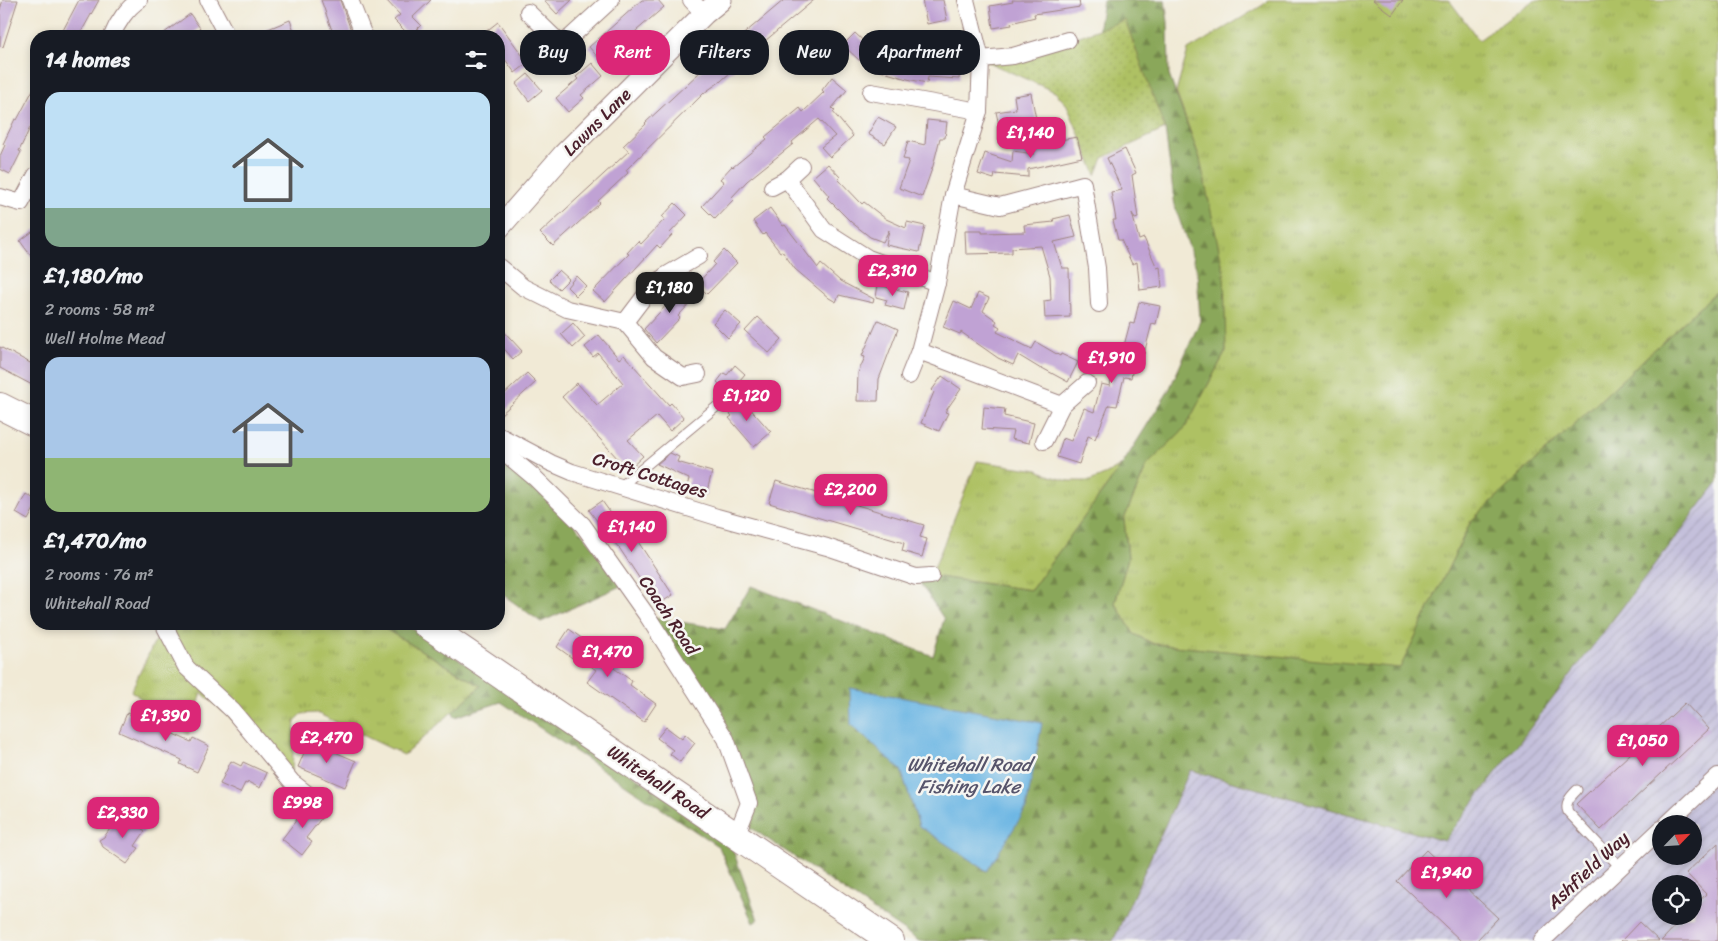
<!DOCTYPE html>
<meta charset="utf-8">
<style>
:root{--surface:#171b24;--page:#20242c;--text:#f1f3f6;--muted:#9ea1a6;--accent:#db2777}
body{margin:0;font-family:Sriracha,sans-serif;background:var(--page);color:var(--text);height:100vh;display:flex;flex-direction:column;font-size:19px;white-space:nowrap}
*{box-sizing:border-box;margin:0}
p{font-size:16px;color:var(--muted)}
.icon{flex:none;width:28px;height:28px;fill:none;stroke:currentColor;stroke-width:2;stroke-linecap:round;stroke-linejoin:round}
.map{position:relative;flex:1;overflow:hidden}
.panel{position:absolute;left:30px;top:30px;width:475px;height:600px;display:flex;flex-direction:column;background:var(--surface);border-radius:20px;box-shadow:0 2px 8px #0003}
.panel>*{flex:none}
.hud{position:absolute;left:520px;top:30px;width:475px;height:45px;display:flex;gap:10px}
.needle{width:32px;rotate:65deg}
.fabs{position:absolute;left:1652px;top:815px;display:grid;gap:10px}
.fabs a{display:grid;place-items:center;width:50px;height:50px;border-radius:50%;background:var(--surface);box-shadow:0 2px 8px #0003;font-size:25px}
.price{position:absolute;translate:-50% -42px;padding:0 11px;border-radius:10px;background:var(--accent);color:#fff;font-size:16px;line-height:32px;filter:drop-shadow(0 1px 2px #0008)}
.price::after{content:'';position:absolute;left:50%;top:30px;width:15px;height:11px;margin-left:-8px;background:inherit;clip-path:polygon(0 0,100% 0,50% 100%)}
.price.active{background:#222;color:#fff}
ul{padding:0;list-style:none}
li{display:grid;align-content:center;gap:10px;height:265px;padding:0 15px}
li span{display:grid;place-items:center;height:155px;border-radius:15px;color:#555}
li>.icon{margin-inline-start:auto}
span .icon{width:90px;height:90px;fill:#fffc;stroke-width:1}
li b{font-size:21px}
h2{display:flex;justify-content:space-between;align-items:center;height:60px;padding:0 15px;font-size:21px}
.pill{padding:0 18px;border-radius:20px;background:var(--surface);box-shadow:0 2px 8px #0003;font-size:18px;line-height:45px}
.pill.active{background:var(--accent);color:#fff}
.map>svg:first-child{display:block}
.industrial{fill:url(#industrial-furrows);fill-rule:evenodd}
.grass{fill:url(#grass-tufts);stroke:#7c7048}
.forest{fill:url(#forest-firs);stroke:#6a6342;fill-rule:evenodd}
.park{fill:url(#park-dots);stroke:#7c7048}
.water{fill:#6bb5e3;stroke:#5a6a87}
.building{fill:#c0a2d4}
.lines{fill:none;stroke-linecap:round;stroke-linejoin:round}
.service-casing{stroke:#9e8480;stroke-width:11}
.minor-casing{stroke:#9e8480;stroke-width:18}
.tertiary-casing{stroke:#9e8480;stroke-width:23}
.primary-casing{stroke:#9e8480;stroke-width:28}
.service{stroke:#fff;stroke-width:9}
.minor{stroke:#fff;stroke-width:16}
.tertiary{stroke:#fff;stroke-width:21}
.primary{stroke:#fff;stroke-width:26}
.labels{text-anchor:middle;stroke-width:5;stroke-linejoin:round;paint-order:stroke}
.street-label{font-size:18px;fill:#4a1f2b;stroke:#f6f6f2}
.water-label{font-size:19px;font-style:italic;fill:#56546b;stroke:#f6f6f2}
</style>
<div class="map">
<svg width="1718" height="941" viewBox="0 0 1718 941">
<defs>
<pattern id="industrial-furrows" width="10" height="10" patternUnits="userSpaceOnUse" patternTransform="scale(1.25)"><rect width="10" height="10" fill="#c4c0db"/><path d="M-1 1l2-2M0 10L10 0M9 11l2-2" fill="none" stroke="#aaa5bc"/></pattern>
<pattern id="grass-tufts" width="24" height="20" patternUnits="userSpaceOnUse" patternTransform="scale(1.25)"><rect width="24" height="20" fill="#aec164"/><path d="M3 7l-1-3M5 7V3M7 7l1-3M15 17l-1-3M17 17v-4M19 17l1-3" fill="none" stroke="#97a557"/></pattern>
<pattern id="forest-firs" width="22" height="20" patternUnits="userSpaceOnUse" patternTransform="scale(1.25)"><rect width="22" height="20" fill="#8aa75a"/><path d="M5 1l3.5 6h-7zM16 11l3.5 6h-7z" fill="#73874b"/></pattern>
<pattern id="park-dots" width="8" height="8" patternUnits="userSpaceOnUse" patternTransform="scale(1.25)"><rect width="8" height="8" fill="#aec164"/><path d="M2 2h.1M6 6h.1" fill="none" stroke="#97a557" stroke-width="1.8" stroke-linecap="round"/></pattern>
</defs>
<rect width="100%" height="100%" fill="#f6f6f2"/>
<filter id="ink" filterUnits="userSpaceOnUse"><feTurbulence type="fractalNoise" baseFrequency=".02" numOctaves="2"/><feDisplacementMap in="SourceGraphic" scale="10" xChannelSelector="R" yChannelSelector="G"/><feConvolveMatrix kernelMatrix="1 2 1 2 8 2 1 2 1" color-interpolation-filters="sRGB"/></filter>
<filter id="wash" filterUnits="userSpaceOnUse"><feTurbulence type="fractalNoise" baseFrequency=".0096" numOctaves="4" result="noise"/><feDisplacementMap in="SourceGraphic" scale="20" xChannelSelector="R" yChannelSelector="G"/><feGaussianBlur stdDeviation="1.12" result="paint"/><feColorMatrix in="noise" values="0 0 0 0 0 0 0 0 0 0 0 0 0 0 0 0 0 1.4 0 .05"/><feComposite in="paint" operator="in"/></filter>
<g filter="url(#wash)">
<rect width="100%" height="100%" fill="#f1ead6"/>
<!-- industrial -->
<path class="industrial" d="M1718,482v459h-605l77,-171 254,71zM1661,824h33v32h-33zM1661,884h33v32h-33z"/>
<!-- grass -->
<g class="grass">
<path d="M1268,0h181l30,40 55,-40h184v290l-247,231 -71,148 -246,-25 -20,-10 -19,-31 13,-45 -4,-39 23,-54 38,-38 41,-76 -26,-192 -24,-67 12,-42 75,-45z"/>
<path d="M977,461l61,9 12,6 19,5h21l17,-7 15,-9 -91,125 -100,-14z"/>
<path d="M167,624h210l104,62 -77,69 -87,-42 -15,1 -7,7 -3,50 -90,-78 -14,42 -57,-44 21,-44z"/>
</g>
<!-- forest -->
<g class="forest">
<path d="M1103,0h62l3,22 1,53 31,84 24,114 2,78 -41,77 -38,37 -23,54 4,39 -13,45 19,31 19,10 247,24 71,-147 247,-231v192l-274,359 -254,-71 -77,171h-194l-178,-120 7,-18 -22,-64 -78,-122 77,12 26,-43 182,70 11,-37 -28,-42 15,-1 100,14 91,-125 47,-75 31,-69 -3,-51 -22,-63 -10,-78 -68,-91zM901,770l86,101 -68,-45z"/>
<path d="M499,448l36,30 90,106 -84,38 -42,-30z"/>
<path d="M377,624h29l323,215 29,81 -5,3 -34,-76 -218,-145 -46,15 -3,-5 29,-26z"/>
</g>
<!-- park -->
<path class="park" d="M1125,20l40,109 -62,29 -7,17 -29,-70 -12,-13 -74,-33 87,-19z"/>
<!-- water -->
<path class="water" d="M850,688l192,35 -16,86 -39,62 -68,-45 -18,-56 -50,-45z"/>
<g id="blocks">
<!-- building -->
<g class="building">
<path d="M3,0h15l-15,47 -3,-1v-37z"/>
<path d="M79,0h20l-20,36h-19z"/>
<path d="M321,0h19l13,36h-19z"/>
<path d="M386,0h45l-18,17 8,8 -11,11 -16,-16 6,-5z"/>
<path d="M544,0h28l-15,14z"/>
<path d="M642,0h16l6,7 -63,54 -12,-14z"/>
<path d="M784,0h30l-49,41 -44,40 -17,12 -78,77 2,3 -30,28 2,2 -47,43 -13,-13 89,-82 -6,-5 23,-22 -1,-1 69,-64z"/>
<path d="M922,0h21l4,20 -20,4z"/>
<path d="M1012,0h67l1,7 -46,7 1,3 -24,6 1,2 -19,3 -3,-22 23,-4z"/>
<path d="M1373,0h30l-11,15z"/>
<path d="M190,14l10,14 -11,8h-29z"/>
<path d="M290,20l6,16h-45z"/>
<path d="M498,22l30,41 -13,10 -16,-22v-15h-19z"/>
<path d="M855,33l17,16 -12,12 -17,-16z"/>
<path d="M884,47l25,7 34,5v-7l18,2 -2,25 -31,-2 -1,6 -20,-4 -30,-9z"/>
<path d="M835,48l10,10 -9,9 -10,-10z"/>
<path d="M592,63l11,13 -22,19 3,3 -16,14 -12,-14 22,-19 -2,-2z"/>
<path d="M528,74l14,16 -13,11 -13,-17z"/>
<path d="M832,77l15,13 -15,18 3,3 -2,1 20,24 -23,21 -9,-10 14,-11 -16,-17 -27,23 1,2 -46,37 -16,17 2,2 -18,19 -13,-13 22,-24 -4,-3 12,-13 1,1 34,-28 -2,-2 35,-29 3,4 21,-20 -2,-2z"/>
<path d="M36,84v31l-17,36 2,1 -11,22 -10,-5v-13l5,-11 -2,-1 12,-25 2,1z"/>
<path d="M1031,93l5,26 -37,6 -3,-13 20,-3 -2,-13z"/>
<path d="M878,117l18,10 -11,17 -17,-10z"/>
<path d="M927,120l20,2 -2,16h-5l-7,28 -11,31 -23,-9 10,-28 -6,-1 5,-18 17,4z"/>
<path d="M1077,137l5,20 -54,12v8l-33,-3 -1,5 -16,-5 7,-21 27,9 1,-11 21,3 -1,-9z"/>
<path d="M1125,149l11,24 -4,2 6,43 -3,1 -3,-6 7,27 5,-2 13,30 3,-1 2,20 -22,3 -3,-28 -5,2 -11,-24h-3l-5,-20h3l-5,-28 11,-2 -15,-32z"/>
<path d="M828,164l12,13 -2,2 24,25 2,-2 22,17 20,9 1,-6 18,4 -6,26 -33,-7 3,-15 -6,12 -13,-5 -19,-15 -24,-24 2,-2 -16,-19z"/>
<path d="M675,203l12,12 -17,18 2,2 -12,13 -3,-3 -52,57 -12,-11 36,-37 -2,-1 11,-12 3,3 24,-25 -3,-2z"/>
<path d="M770,208l13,18 2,-1 33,43 3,-4 19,17 34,18 -1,4 -34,-8 -3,7 -7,-4 -34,-29 -13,-18 -2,1 -15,-19 -2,2 -10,-14z"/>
<path d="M1070,215l6,22 -22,5 8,26h7l1,49 -25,1 -1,-17 7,-1 -1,-24 -9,-30 -29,2v5l-46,1 -1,-23h17v2l43,-1 -1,-7 30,-3 -1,-3z"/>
<path d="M36,229v34l-16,-22z"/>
<path d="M724,250l13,13 -30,31 -10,-10 18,-20 -2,-2z"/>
<path d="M559,270l10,9 -10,10 -10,-9z"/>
<path d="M576,276l10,10 -10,10 -9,-9z"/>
<path d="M686,284l12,11 -20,21 2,2 -24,25 -12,-14z"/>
<path d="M878,285l30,7 -4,18 -19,-5 2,-5 -11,-3z"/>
<path d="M978,293l11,5 -6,13 14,10 -2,3 5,3 -3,5 35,17 4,-7 24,14 1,-2 17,8 -10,20 -26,-14 -1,1 -23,-14 -5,10 -15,-7 -37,-26 -1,2 -17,-7 11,-26 17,8z"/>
<path d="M1139,302l21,4 -4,18 -4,-1 -8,31 -8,-2 -5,26 -7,-1 -7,29 -8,-1 -14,34 -7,-3 -9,28 -22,-7 6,-19 8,3 13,-33 10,4 7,-28 9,2 5,-31 6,2 9,-34 4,1z"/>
<path d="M725,310l16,14 -13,14 -15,-15z"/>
<path d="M758,317l24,22 -13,14 -24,-22z"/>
<path d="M878,320l20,9 -19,50 -1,22h-21l1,-28 7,-16 -3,-1z"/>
<path d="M573,323l12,14 -12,11 -12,-14z"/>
<path d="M499,326l23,25 -9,8 -14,-16z"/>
<path d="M599,335l20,24 5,-4 45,50 2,-2 13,15 -14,13 -13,-15 -29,24 15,16 -15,14 -66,-73 15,-14 20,22 26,-22 -25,-30 -5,4 -8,-10z"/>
<path d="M0,347l36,19v21l-36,-19z"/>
<path d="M735,365l10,9 -11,13 -8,3 -9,-8 7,-9 3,2z"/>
<path d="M527,373l9,9 -37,34v-17z"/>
<path d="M942,376l19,13 -16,23 3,1 -9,18 -18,-8 13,-31 -2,-2z"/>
<path d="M739,396l32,36 -17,15 -25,-29 3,-2 -7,-8z"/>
<path d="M984,407l21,2 -1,7 30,7 -5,20 -18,-4 2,-8 -31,-2z"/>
<path d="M670,453l9,4 -2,5 35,10 -6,23 -20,-5 3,-11 -32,-15z"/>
<path d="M776,481l148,44 -4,12 7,2 -5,18 -20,-6 2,-8 -135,-40z"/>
<path d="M26,494l10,6v5l-8,15 -12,-7z"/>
<path d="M602,501l13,18 3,-3 15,18 40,61 -16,10 -37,-56 -17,-20 -14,-19z"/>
<path d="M569,629l18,13 -3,5 48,34 -2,4 26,19 -12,18 -57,-40 9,-12 -19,-14 -2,4 -18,-13z"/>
<path d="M1685,703l24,26 -108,101 -25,-26z"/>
<path d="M127,713l64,29 2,-4 16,8 -12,26 -17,-8 2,-4 -63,-28z"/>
<path d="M666,727l16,12 3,-5 10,9 -15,19 -10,-8 3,-4 -16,-12z"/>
<path d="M309,741l47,20 -11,26 -47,-20z"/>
<path d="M231,761l10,5 2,-4 24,11 -7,15 -12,-6 -1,2 -2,-1 -5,10 -20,-9z"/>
<path d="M307,806l6,3 7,-2 6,5 -20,26 6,4 -10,13 -20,-16z"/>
<path d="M121,814l24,17 -10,15 4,2 -12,16 -24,-17 -4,-7 5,-3z"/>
<path d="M1718,843v98h-57l24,-25h9v-9l12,-13 -20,-21z"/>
<path d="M1426,850l72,68 -22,23h-15l-64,-60z"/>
<path d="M1639,922l20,19h-38z"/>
</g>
</g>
</g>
<g filter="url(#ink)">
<use href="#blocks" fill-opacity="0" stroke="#9e8480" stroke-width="1"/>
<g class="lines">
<!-- service casing -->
<g class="service-casing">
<g id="service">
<path d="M620,487l113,-94"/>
<path d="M1577,790c-6,6 -13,13 -9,22l52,55"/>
</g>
</g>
<!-- minor casing -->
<g class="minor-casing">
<g id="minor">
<path d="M208,0l19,36"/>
<path d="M350,0l14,36"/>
<path d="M691,0l13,14"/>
<path d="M528,12l34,33 49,-45"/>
<path d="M112,36c5,-13 15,-28 27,-36"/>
<path d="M981,59l32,-3 55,-16"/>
<path d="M871,92l108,19"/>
<path d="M801,166l-14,13 37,51 44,28 69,25"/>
<path d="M772,187l15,-8"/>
<path d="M953,195l47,11 83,-22 14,84 2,36"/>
<path d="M0,197l21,6 15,-28"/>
<path d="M499,267l24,20 44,22 58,13 22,-29 18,-17 34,-20"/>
<path d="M625,322l29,35 29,20 15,-3"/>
<path d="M919,351l143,54 25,-22"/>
<path d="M909,376l10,-25 18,-68 16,-88 26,-84 2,-52 -15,-59"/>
<path d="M499,441l3,-4 49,26 21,9 145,45 110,30 89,30 15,-1"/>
<path d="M1044,441l18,-36"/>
<path d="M499,448l36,30 48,47 65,92 78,122 23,64 -13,33"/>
<path d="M167,624l-2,3 21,40 47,44 59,71 22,17"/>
<path d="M1667,824l51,-48"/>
<path d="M1542,941l119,-112"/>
</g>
</g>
<!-- tertiary casing -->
<g class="tertiary-casing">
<path id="tertiary" d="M499,228l64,-73 141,-141 17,-14"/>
</g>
<!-- primary casing -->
<g class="primary-casing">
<g id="primary">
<path d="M0,406l36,18"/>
<path d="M425,624l466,317"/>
</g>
</g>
<!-- service -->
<use href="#service" class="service"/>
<!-- minor -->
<use href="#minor" class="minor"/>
<!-- tertiary -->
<use href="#tertiary" class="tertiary"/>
<!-- primary -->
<use href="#primary" class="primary"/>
</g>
</g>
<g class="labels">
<!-- street labels -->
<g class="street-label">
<text transform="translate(597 122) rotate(-45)" y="6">Lawns Lane</text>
<text transform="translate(650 475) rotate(17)" y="6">Croft Cottages</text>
<text transform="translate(669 615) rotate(56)" y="6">Coach Road</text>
<text transform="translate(658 782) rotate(34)" y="6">Whitehall Road</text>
<text transform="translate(1588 870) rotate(-43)" y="6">Ashfield Way</text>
</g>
<!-- water labels -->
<g class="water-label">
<text x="969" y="771">Whitehall Road<tspan x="969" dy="22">Fishing Lake</tspan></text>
</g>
</g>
</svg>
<div class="fabs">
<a><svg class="needle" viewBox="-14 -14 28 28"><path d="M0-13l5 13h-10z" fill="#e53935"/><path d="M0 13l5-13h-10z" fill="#9ea1a6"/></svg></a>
<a><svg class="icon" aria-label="locate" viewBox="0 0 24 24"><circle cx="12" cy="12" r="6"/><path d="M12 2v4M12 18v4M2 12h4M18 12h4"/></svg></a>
</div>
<b class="price" style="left:1031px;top:159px">£1,140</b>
<b class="price" style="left:893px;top:297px">£2,310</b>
<b class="price active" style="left:670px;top:314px">£1,180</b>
<b class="price" style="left:1112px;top:384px">£1,910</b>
<b class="price" style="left:747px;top:422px">£1,120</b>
<b class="price" style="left:851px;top:516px">£2,200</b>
<b class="price" style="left:632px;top:553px">£1,140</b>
<b class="price" style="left:608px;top:678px">£1,470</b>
<b class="price" style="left:166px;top:742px">£1,390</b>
<b class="price" style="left:327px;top:764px">£2,470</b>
<b class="price" style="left:1643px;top:767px">£1,050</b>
<b class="price" style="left:303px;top:829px">£998</b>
<b class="price" style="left:123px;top:839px">£2,330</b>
<b class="price" style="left:1447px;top:899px">£1,940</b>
<div class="hud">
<a class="pill">Buy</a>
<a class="pill active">Rent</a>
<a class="pill">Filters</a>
<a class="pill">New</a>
<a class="pill">Apartment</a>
</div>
<section class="panel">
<h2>14 homes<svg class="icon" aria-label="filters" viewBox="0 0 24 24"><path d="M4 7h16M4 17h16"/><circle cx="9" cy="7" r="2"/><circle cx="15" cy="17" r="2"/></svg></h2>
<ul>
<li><span style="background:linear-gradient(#bfe0f5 75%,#7fa58c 0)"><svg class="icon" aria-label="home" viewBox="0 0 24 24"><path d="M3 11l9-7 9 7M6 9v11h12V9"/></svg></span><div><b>£1,180/mo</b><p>2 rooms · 58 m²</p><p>Well Holme Mead</p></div></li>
<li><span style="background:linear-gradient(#a9c7e8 65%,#8fb573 0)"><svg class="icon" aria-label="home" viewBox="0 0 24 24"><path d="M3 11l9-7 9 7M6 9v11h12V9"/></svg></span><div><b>£1,470/mo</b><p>2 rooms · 76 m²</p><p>Whitehall Road</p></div></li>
</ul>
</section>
</div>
